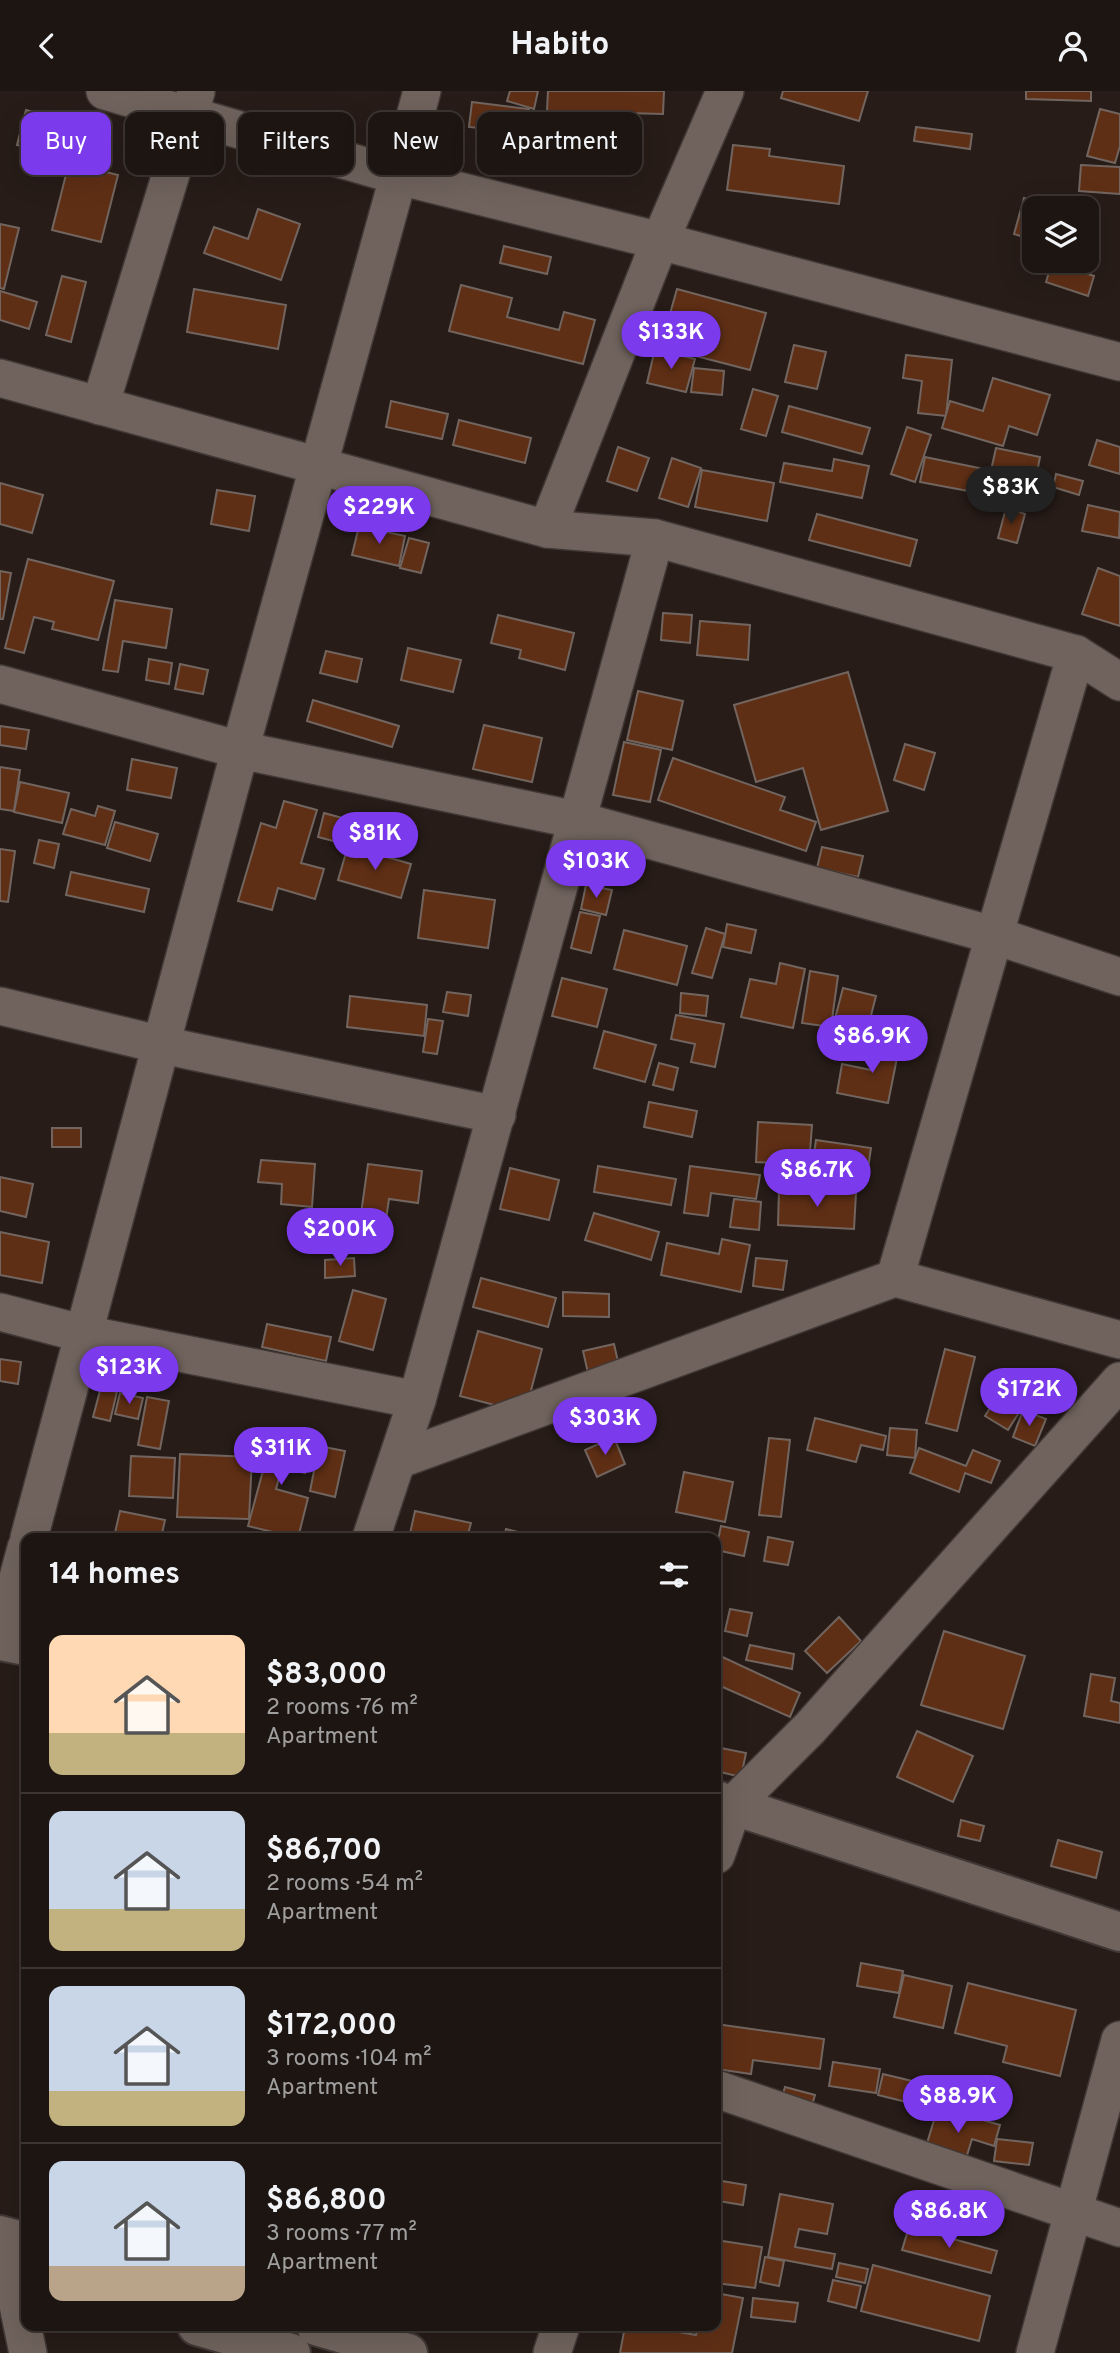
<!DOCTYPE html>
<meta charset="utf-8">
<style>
:root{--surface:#1d1511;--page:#251e1a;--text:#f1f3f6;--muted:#a09f9f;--line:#3b3431;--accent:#7c3aed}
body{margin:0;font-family:Overpass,sans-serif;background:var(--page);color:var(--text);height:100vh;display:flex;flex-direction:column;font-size:26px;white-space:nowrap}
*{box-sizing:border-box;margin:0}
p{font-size:23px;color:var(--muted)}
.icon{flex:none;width:38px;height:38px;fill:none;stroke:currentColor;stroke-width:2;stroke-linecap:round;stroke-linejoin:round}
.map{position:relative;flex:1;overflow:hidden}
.side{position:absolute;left:21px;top:1442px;width:700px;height:798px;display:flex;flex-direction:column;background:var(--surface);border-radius:14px;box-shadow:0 7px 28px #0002,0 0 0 2px var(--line)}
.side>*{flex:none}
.guide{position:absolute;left:21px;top:21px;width:700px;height:63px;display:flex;gap:14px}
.controls{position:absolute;left:1022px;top:105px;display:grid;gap:14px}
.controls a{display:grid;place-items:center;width:77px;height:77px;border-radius:14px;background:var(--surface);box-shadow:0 7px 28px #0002,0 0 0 2px var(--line);font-size:35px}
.price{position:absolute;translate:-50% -60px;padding:0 16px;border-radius:24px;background:var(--accent);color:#fff;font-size:23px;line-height:46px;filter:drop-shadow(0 2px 4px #0008)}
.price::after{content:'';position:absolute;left:50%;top:42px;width:21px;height:16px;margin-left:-10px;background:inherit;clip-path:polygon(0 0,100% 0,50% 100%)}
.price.selected{background:#222;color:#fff}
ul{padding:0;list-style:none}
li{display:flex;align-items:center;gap:21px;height:175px;padding:0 28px}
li+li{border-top:2px solid var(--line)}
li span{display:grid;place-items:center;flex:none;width:196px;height:140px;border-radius:14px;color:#555}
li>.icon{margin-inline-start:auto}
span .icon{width:84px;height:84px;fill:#fffc;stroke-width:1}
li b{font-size:30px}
h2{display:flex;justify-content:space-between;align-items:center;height:84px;padding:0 28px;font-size:30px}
.chip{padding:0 24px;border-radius:14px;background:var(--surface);box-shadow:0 7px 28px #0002,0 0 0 2px var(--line);font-size:24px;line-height:63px}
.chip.selected{background:var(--accent);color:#fff}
header{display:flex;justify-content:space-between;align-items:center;height:91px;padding:0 28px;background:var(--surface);font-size:32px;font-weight:700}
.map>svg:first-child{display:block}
.building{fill:#5f2f15;stroke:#72655f;stroke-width:2}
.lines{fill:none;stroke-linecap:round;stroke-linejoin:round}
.minor-casing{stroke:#413835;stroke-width:40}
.tertiary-casing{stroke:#413835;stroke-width:42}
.minor{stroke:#70635d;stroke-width:37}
.tertiary{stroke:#70635d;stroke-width:38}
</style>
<header><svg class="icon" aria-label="back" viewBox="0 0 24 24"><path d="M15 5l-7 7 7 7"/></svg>Habito<svg class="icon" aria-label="person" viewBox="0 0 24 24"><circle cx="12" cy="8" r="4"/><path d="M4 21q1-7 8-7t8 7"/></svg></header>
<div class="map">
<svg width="1120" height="2262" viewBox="0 0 1120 2262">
<rect width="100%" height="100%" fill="#271c17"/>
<!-- building -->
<g class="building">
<path d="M510,0h28l-4,18 -27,-8z"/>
<path d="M548,0h116l-1,23 -116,-3z"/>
<path d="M783,0h85l-9,30 -78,-23z"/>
<path d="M1026,0h65v10l-65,-2z"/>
<path d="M472,11l57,7 -3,25 -57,-7z"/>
<path d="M1100,18l20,5v32l-5,17 -28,-7z"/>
<path d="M26,19l32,9 -9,34 -32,-8z"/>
<path d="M916,36l56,7 -2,15 -56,-8z"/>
<path d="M590,37l22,6 -7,25 -22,-5z"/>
<path d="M77,40l29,7 -8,32 20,5 -17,67 -49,-12z"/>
<path d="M733,54l37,4 -1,7 75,10 -5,38 -112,-14z"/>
<path d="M1081,74l39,2v27l-41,-3z"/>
<path d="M1024,107l37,10h-27v32l-20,-6z"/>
<path d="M258,118l42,15 -19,56 -77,-27 10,-26 34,12z"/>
<path d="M0,133l19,4 -15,61 -4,-1z"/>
<path d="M504,155l47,11 -4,17 -47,-11z"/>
<path d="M1052,171l42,14 -6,20 -42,-14z"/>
<path d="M62,185l24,6 -15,60 -25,-7z"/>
<path d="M461,194l51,13 -5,19 52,13 5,-18 31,8 -12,44 -134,-33z"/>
<path d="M194,198l92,16 -8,44 -91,-17z"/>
<path d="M677,198l89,24 -16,57 -54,-14 4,-11 -36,-10z"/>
<path d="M0,200l37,11 -8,27 -29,-9z"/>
<path d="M794,254l32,7 -9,37 -32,-7z"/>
<path d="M655,258l40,10 -9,33 -39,-9z"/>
<path d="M906,264l46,5 -6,56 -28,-3 4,-32 -19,-3z"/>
<path d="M694,277l30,3 -2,24 -31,-3z"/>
<path d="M993,287l57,17 -13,40 -28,-9 -6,20 -61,-18 8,-27 33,10z"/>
<path d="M753,298l25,7 -12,40 -25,-7z"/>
<path d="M391,310l57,13 -6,25 -56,-12z"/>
<path d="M789,315l81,22 -8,26 -80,-22z"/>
<path d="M459,329l72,18 -6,25 -72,-18z"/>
<path d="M907,336l24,8 -16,47 -24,-8z"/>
<path d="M1097,349l23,7v27l-31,-9z"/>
<path d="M618,356l31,11 -12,33 -30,-10z"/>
<path d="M996,357l44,9 -9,46 -45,-10z"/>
<path d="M925,366l59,12 -5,24 -59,-11z"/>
<path d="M672,367l29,10 -13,39 -29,-9z"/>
<path d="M834,368l35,7 -7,32 -82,-16 4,-19 48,8z"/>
<path d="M702,379l72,13 -7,38 -72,-14z"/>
<path d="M1056,383l27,7 -4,14 -26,-8z"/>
<path d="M0,392l43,12 -11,38 -32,-9z"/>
<path d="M217,399l38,6 -6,35 -38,-7z"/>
<path d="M1088,414l32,7 -1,26 -37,-7z"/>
<path d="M1006,417l19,6 -8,29 -19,-5z"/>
<path d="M817,423l100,26 -7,26 -101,-26z"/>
<path d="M359,435l46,10 -6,30 -47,-11z"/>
<path d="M409,447l20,5 -8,30 -21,-5z"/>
<path d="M28,468l86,22 -16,59 -46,-11 2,-7 -20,-5 -10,36 -19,-5z"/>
<path d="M1098,477l22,8v50l-38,-12z"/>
<path d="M0,480l11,2 -8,46h-3z"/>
<path d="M115,509l57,9 -6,39 -43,-7 -5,31 -15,-2z"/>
<path d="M663,522l29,2 -2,28 -29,-3z"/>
<path d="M498,524l76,18 -9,37 -46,-12 2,-8 -30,-7z"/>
<path d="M700,530l50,4 -2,35 -51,-5z"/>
<path d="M408,557l53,12 -8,32 -52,-12z"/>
<path d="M326,560l36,8 -5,23 -37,-9z"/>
<path d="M149,568l23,4 -3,21 -23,-4z"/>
<path d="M180,573l28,6 -5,24 -28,-5z"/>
<path d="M848,581l40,139 -67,19 -18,-62 -47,14 -22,-77z"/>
<path d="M638,600l45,10 -11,49 -45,-10z"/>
<path d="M313,609l86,26 -7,21 -85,-26z"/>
<path d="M484,634l58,13 -10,44 -59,-13z"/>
<path d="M0,635l29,4 -3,19 -26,-4z"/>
<path d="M624,651l37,8 -11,52 -37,-7z"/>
<path d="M905,653l30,9 -11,37 -30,-10z"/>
<path d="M673,667l112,39 -5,13 36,12 -10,29 -148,-51z"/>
<path d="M132,668l45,9 -6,30 -44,-8z"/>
<path d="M0,676l20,3 -6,41 -14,-2z"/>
<path d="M20,691l49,11 -7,30 -48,-11z"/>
<path d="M284,710l33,9 -16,53 23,6 -9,30 -37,-11 -6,22 -34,-9 23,-78 15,5z"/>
<path d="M98,715l17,5 -10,34 -42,-11 8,-25 24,7z"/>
<path d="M324,722l26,7 -5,24 -27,-7z"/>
<path d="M115,731l43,12 -8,27 -43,-13z"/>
<path d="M39,749l20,4 -5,24 -20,-5z"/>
<path d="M348,755l63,18 -10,34 -63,-18z"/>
<path d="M822,756l41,9 -5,21 -41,-9z"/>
<path d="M0,758l15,2 -7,51 -8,-1z"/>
<path d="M71,781l78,17 -5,23 -78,-17z"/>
<path d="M586,794l26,5 -6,25 -25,-6z"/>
<path d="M424,799l71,10 -7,48 -70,-10z"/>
<path d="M580,821l20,4 -9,37 -20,-5z"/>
<path d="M727,833l29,6 -5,23 -28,-6z"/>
<path d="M706,837l19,6 -13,44 -20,-5z"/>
<path d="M624,839l63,16 -10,39 -63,-16z"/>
<path d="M780,872l25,6 -12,59 -52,-11 9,-38 26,5z"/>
<path d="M810,880l28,5 -7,51 -29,-4z"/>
<path d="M562,887l45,11 -10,38 -45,-11z"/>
<path d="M843,897l33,8 -11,43 -33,-9z"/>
<path d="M447,901l24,3 -3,21 -25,-4z"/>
<path d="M681,902l27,3 -2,20 -26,-3z"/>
<path d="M350,905l77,9 -3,31 -77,-9z"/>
<path d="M676,924l48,9 -9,43 -24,-5 4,-18 -24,-5z"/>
<path d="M428,928l15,2 -6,33 -14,-2z"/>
<path d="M604,940l52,14 -11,37 -51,-14z"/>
<path d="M877,947l23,5 -12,60 -51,-10 5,-29 29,6z"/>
<path d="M659,972l19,5 -5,22 -20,-5z"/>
<path d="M649,1011l48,9 -5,26 -48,-10z"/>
<path d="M758,1031l54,3 -3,40 -53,-3z"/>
<rect x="52" y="1037" width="29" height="19"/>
<path d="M816,1049l55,8 -4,27 -55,-8z"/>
<path d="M261,1069l54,4 -3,43 -31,-3 1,-20 -24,-2z"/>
<path d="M368,1073l54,7 -4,32 -29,-4 -7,47 -25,-4z"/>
<path d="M598,1075l78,13 -5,26 -77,-13z"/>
<path d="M690,1075l70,9 -4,24 -45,-6 -3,23 -24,-3z"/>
<path d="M510,1077l49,12 -10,40 -49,-11z"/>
<path d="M0,1086l33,7 -7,33 -26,-6z"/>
<path d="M779,1098l77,4 -2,36 -76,-4z"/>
<path d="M734,1108l27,3 -2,28 -29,-3z"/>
<path d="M307,1120l49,9 -5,26 -48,-8z"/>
<path d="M594,1122l65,19 -8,28 -66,-20z"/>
<path d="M0,1141l49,10 -7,41 -42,-8z"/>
<path d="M722,1148l28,6 -9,47 -80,-17 6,-32 52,11z"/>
<path d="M354,1167l1,18 -30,2v-18z"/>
<path d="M756,1167l31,3 -4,29 -30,-4z"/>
<path d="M481,1187l75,20 -8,29 -75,-20z"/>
<path d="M353,1199l33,9 -13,51 -34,-9z"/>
<path d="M563,1201l46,2v23l-46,-1z"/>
<path d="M267,1233l64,13 -5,24 -64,-14z"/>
<path d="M478,1240l64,18 -17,64 -65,-17z"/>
<path d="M614,1253l5,22 -31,7 -5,-22z"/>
<path d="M945,1258l30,8 -18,74 -31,-8z"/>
<path d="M0,1268l21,3 -3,22 -18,-3z"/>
<path d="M101,1296l16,5 -7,29 -17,-4z"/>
<path d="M120,1302l23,5 -5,21 -23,-5z"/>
<path d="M147,1306l22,4 -9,48 -22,-4z"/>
<path d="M997,1306l23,14 -12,19 -23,-14z"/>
<path d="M1023,1319l23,9 -11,27 -22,-9z"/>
<path d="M815,1327l71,18 -3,14 -22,-5 -5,17 -49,-12z"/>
<path d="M890,1337l27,2 -2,28 -28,-3z"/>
<path d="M274,1339l39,11 -8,32 -23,-6 -6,22 32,9 -10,40 -50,-12z"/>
<path d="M614,1346l11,27 -28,13 -12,-27z"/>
<path d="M769,1347l21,2 -9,77 -22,-2z"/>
<path d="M319,1355l26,5 -10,46 -25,-6z"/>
<path d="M919,1357l47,18 7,-16 27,11 -9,22 -26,-10 -6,19 -49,-19z"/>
<path d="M180,1363l72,3 -3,62 -72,-2z"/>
<path d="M131,1365l44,2 -2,40 -44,-2z"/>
<path d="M684,1381l49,10 -8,40 -49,-10z"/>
<path d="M120,1420l45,9 -4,18 -47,-1z"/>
<path d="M415,1420l56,12 -4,15h-58z"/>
<path d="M721,1435l28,6 -5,24 -28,-6z"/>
<path d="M506,1438l36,9h-38z"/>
<path d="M768,1446l25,5 -5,23 -24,-4z"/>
<path d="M730,1518l22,4 -5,23 -22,-5z"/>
<path d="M839,1526l22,24 -34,32 -22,-22z"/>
<path d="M944,1540l81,25 -22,73 -82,-24z"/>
<path d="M750,1554l44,9 -2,15 -46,-9z"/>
<path d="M716,1563l84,39 -10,24 -74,-33z"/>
<path d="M1091,1583l24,4 -4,23 9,2v20l-36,-7z"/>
<path d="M917,1640l56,25 -20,46 -56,-25z"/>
<path d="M716,1656l30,6 -5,24 -25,-6z"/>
<path d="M961,1729l23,6 -4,15 -22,-5z"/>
<path d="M1058,1749l44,12 -6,26 -45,-12z"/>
<path d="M861,1872l42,8 -4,22 -42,-7z"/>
<path d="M904,1884l48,11 -9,42 -49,-11z"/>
<path d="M968,1892l108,27 -16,66 -57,-14 4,-16 -52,-13z"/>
<path d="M716,1933l108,15 -4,30 -67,-9 -2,14 -35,-5z"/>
<path d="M833,1971l47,7 -4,24 -47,-7z"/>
<path d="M883,1983l50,12 -6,21 -49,-12z"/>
<path d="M785,1996l30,8 -6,20 -30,-8z"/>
<path d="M938,2016l62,18 -6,21 -22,-7 -8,26 -40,-12z"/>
<path d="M997,2048l36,4 -4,22 -35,-4z"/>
<path d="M722,2090l24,4 -3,20 -25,-4z"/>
<path d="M780,2103l53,10 -6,30 -28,-5 -4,18 40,7 -3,15 -64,-12z"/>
<path d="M909,2136l88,24 -6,22 -89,-23z"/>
<path d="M716,2149l46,7 -7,41 -39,-5z"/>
<path d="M765,2166l19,4 -5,25 -19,-4z"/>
<path d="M839,2172l29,6 -3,14 -29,-6z"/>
<path d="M873,2174l117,31 -11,45 -118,-30z"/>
<path d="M833,2189l28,6 -5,22 -28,-7z"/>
<path d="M716,2202l27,5 -11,55h-112l5,-27h21l50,9 2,-9h18z"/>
<path d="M753,2207l45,5 -3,19 -44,-5z"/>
</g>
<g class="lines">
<!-- minor casing -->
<g class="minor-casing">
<g id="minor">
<path d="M105,0l294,85 261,65 460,121"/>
<path d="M0,287l547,151 108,9 421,116 44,28"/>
<path d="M100,315l96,-314"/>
<path d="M547,438l113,-288 65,-150"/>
<path d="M0,593l240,66 337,70 416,115 127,42"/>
<path d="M0,915l162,39 335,70"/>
<path d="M895,1187l181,-624"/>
<path d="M0,1221l84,22 333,66"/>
<path d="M398,1369l497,-182 225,62"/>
<path d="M29,1447l211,-788 182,-659"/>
<path d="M371,1447l46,-138 238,-862"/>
<path d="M1,1550l25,-93"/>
<path d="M716,1764l18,-51 76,-76 310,-347"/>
<path d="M716,1998l404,139"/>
<path d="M20,2158l-8,27 16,77"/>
<path d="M552,2262l9,-27"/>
<path d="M1035,2262l85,-313"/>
</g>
</g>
<!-- tertiary casing -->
<g class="tertiary-casing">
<g id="tertiary">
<path d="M0,1550l26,5"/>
<path d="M716,1709l404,132"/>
<path d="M0,2144l26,7"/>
<path d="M0,2179l26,9"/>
<path d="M197,2235l94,27"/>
<path d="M316,2235l92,27"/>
</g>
</g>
<!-- minor -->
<use href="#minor" class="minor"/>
<!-- tertiary -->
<use href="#tertiary" class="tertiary"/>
</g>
</svg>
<div class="controls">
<a><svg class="icon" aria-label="layers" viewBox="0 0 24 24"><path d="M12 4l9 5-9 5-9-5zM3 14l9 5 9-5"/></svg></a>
</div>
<b class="price" style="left:671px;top:280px">$133K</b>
<b class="price selected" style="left:1011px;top:435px">$83K</b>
<b class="price" style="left:379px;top:455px">$229K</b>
<b class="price" style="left:375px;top:781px">$81K</b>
<b class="price" style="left:596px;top:809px">$103K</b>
<b class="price" style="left:872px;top:984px">$86.9K</b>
<b class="price" style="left:817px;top:1118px">$86.7K</b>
<b class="price" style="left:340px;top:1177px">$200K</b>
<b class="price" style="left:129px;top:1315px">$123K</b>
<b class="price" style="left:1029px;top:1337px">$172K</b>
<b class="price" style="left:605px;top:1366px">$303K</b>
<b class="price" style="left:281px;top:1396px">$311K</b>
<b class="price" style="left:958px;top:2044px">$88.9K</b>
<b class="price" style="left:949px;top:2159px">$86.8K</b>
<div class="guide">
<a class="chip selected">Buy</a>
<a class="chip">Rent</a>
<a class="chip">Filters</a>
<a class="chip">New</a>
<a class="chip">Apartment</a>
</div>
<section class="side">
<h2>14 homes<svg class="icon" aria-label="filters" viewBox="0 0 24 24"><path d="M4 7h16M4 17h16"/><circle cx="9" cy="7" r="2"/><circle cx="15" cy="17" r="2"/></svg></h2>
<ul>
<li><span style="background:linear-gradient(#ffd9b3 70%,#c2b280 0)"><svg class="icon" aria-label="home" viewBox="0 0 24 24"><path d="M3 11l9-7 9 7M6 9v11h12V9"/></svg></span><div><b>$83,000</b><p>2 rooms · 76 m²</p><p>Apartment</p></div></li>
<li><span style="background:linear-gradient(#c9d6e8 70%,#c2b280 0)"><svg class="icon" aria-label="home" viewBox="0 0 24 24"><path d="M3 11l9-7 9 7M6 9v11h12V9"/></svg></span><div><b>$86,700</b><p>2 rooms · 54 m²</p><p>Apartment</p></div></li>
<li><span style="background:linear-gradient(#c9d6e8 75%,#c2b280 0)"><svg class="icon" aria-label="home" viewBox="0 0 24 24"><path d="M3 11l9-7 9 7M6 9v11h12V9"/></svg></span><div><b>$172,000</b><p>3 rooms · 104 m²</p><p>Apartment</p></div></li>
<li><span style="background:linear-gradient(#c9d6e8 75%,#b9a48a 0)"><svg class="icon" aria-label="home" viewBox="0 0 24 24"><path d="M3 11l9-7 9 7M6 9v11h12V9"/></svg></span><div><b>$86,800</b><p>3 rooms · 77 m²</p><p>Apartment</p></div></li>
</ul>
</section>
</div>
